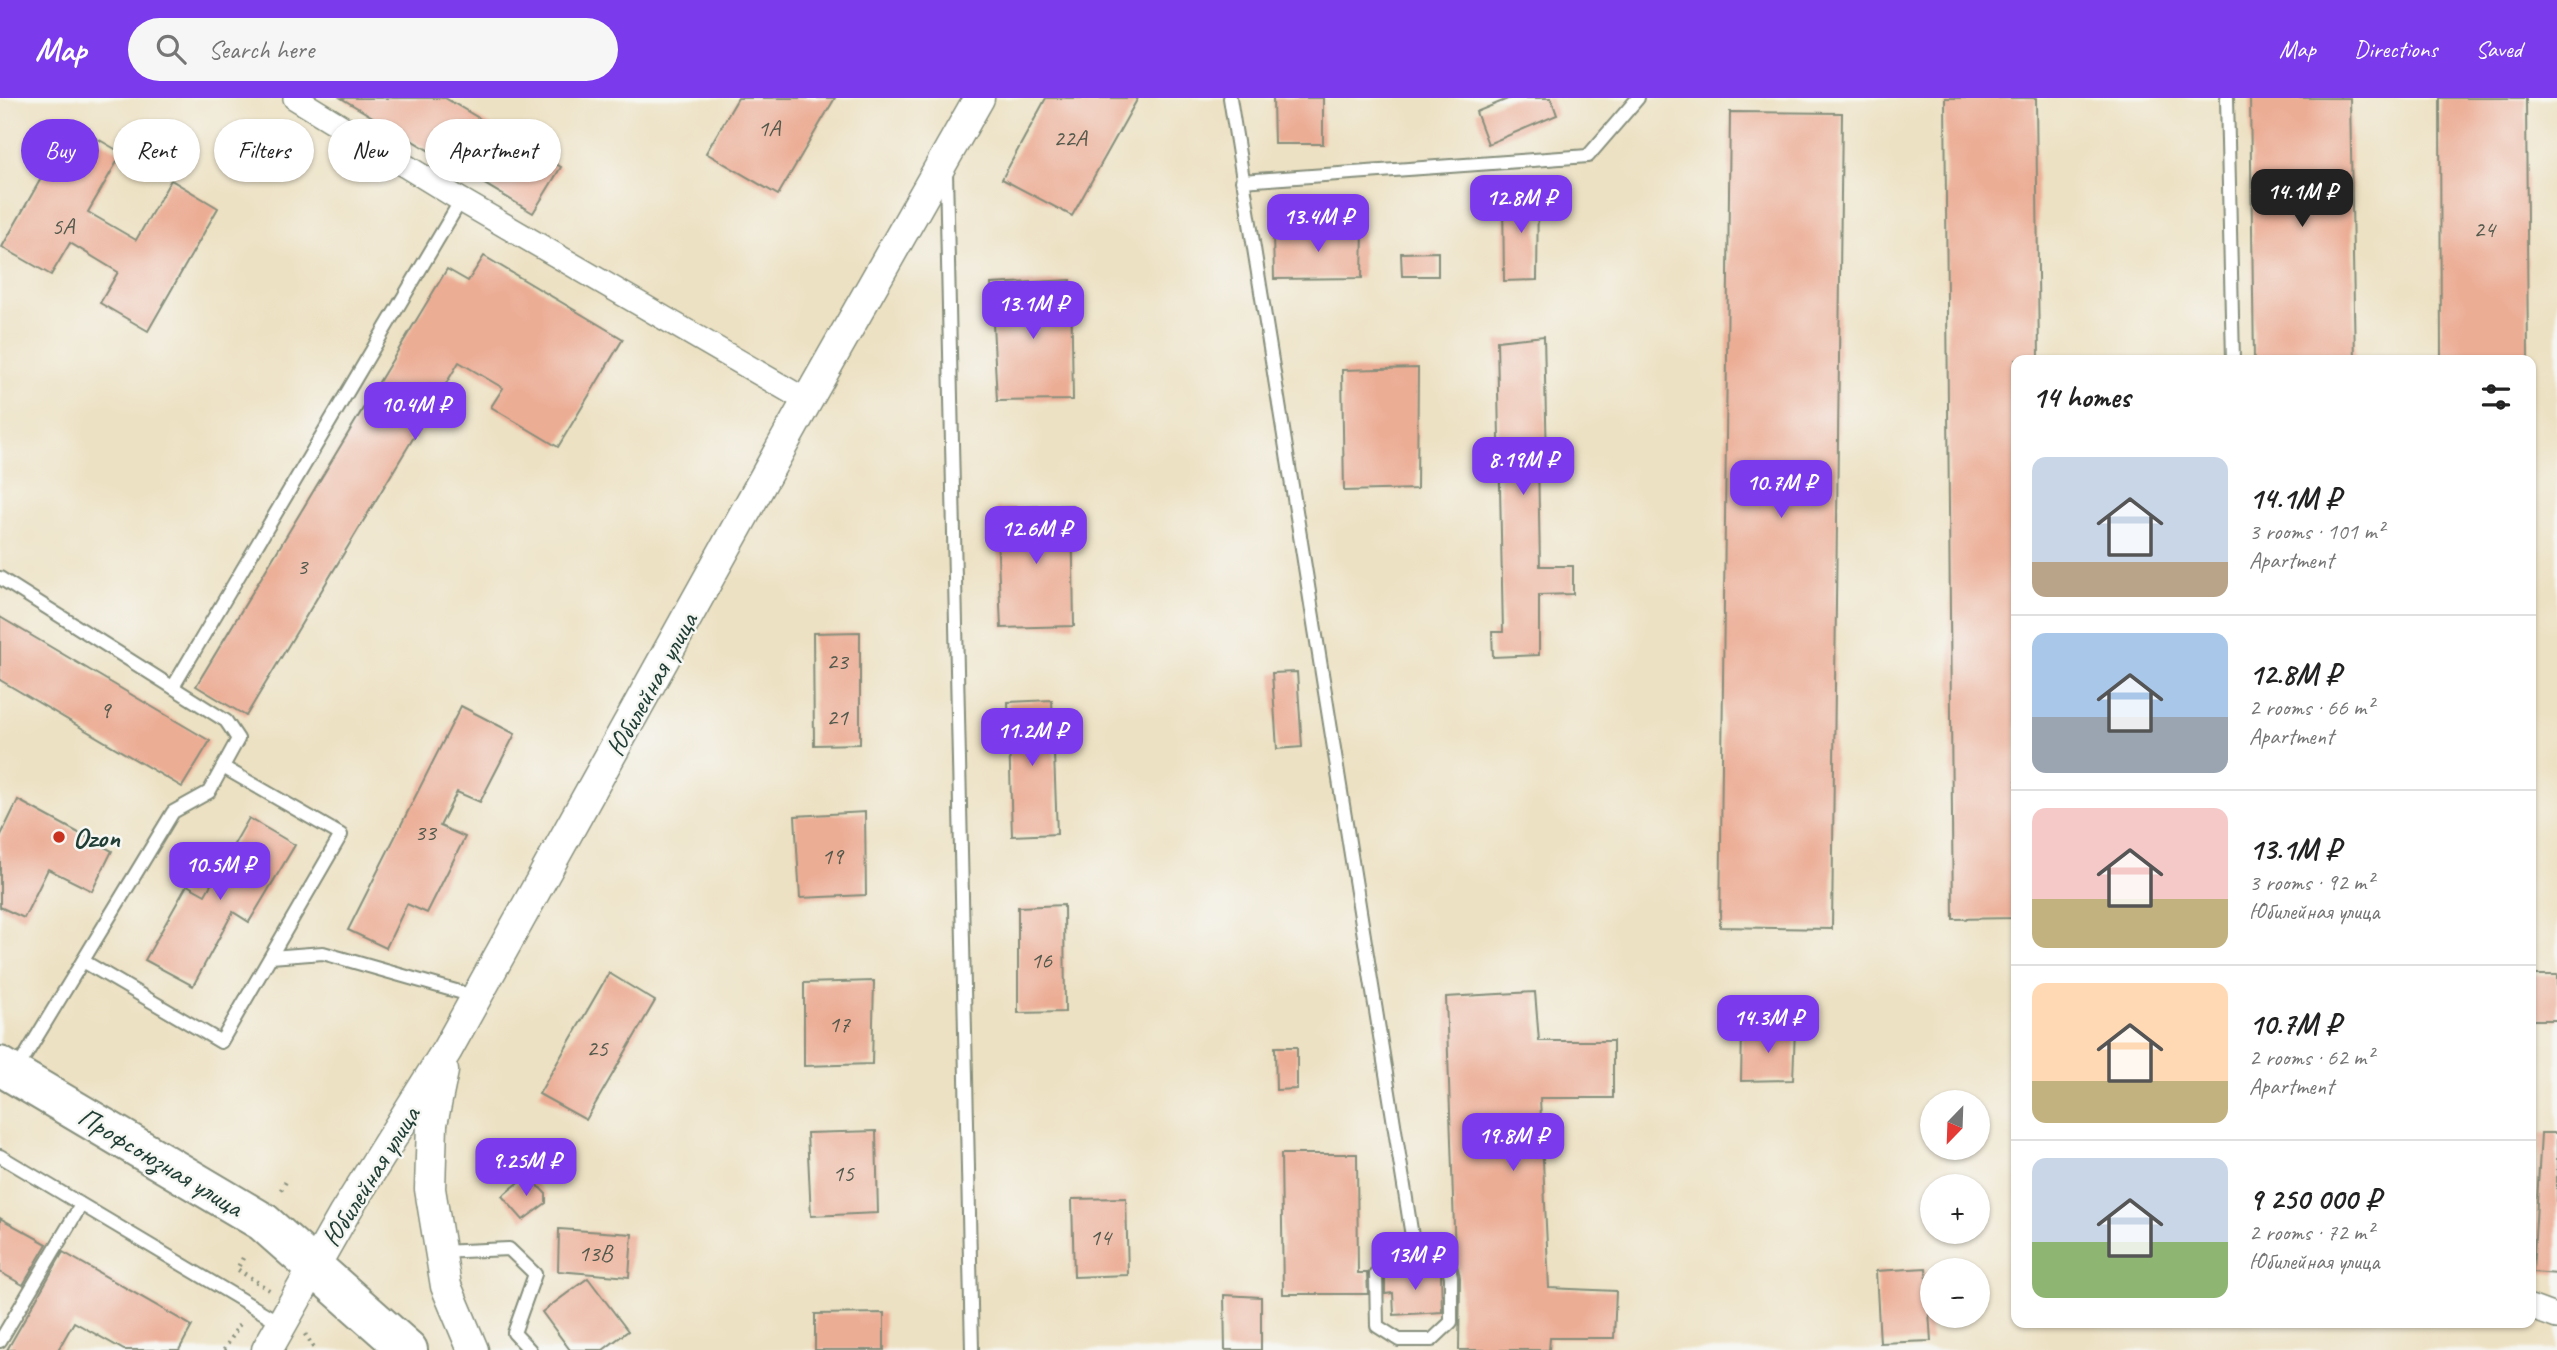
<!DOCTYPE html>
<meta charset="utf-8">
<style>
:root{--surface:#fff;--page:#f6f6f6;--text:#222;--muted:#767676;--line:#e0e0e0;--accent:#7c3aed}
body{margin:0;font-family:Caveat,sans-serif;background:var(--page);color:var(--text);height:100vh;display:flex;flex-direction:column;font-size:26px;white-space:nowrap}
*{box-sizing:border-box;margin:0}
p{font-size:23px;color:var(--muted)}
.icon{flex:none;width:38px;height:38px;fill:none;stroke:currentColor;stroke-width:2;stroke-linecap:round;stroke-linejoin:round}
.map{position:relative;flex:1;overflow:hidden}
.details{position:absolute;left:2011px;top:257px;width:525px;height:973px;display:flex;flex-direction:column;background:var(--surface);border-radius:14px;box-shadow:0 2px 5px #0004}
.details>*{flex:none}
.top-card{position:absolute;left:21px;top:21px;width:665px;height:63px;display:flex;gap:14px}
.needle{width:46px;rotate:203deg}
.fabs{position:absolute;left:1920px;top:992px;display:grid;gap:14px}
.fabs a{display:grid;place-items:center;width:70px;height:70px;border-radius:50%;background:var(--surface);box-shadow:0 2px 5px #0004;font-size:35px}
.price{position:absolute;translate:-50% -60px;padding:0 16px;border-radius:14px;background:var(--accent);color:#fff;font-size:23px;line-height:46px;filter:drop-shadow(0 2px 4px #0008)}
.price::after{content:'';position:absolute;left:50%;top:42px;width:21px;height:16px;margin-left:-10px;background:inherit;clip-path:polygon(0 0,100% 0,50% 100%)}
.price.on{background:#222;color:#fff}
ul{padding:0;list-style:none}
li{display:flex;align-items:center;gap:21px;height:175px;padding:0 21px}
li+li{border-top:2px solid var(--line)}
li span{display:grid;place-items:center;flex:none;width:196px;height:140px;border-radius:14px;color:#555}
li>.icon{margin-inline-start:auto}
span .icon{width:84px;height:84px;fill:#fffc;stroke-width:1}
li b{font-size:30px}
h2{display:flex;justify-content:space-between;align-items:center;height:84px;padding:0 21px;font-size:30px}
.pill{padding:0 24px;border-radius:32px;background:var(--surface);box-shadow:0 2px 5px #0004;font-size:24px;line-height:63px}
.pill.on{background:var(--accent);color:#fff}
header{display:flex;align-items:center;gap:42px;box-sizing:border-box;height:98px;padding:0 35px;background:var(--accent);color:#fff}
header strong{font-size:33px}
nav{display:flex;gap:38px;margin-inline-start:auto;font-size:24px}
.search{width:490px;height:63px;background:var(--page);display:flex;align-items:center;gap:18px;box-sizing:border-box;padding:0 24px;border-radius:38px;color:var(--muted);font-size:26px}
.map>svg:first-child{display:block}
.building{fill:#ecad95}
.lines{fill:none;stroke-linecap:round;stroke-linejoin:round}
.service-casing{stroke:#868f7c;stroke-width:16}
.minor-casing{stroke:#868f7c;stroke-width:26}
.tertiary-casing{stroke:#868f7c;stroke-width:33}
.trunk-casing{stroke:#868f7c;stroke-width:42}
.path{stroke:#868f7c;stroke-width:4.5;stroke-dasharray:2 5;stroke-linecap:butt}
.service{stroke:#fff;stroke-width:12}
.minor{stroke:#fff;stroke-width:23}
.tertiary{stroke:#fff;stroke-width:30}
.trunk{stroke:#fff;stroke-width:38}
.poi-dot{fill:#c8321e;stroke:#f6f6f2;stroke-width:2.5}
.labels{text-anchor:middle;stroke-width:5;stroke-linejoin:round;paint-order:stroke}
.number-label{font-size:24px;fill:#52594c}
.street-label{font-size:28px;fill:#1f3d34;stroke:#f6f6f2}
.poi-label{font-size:28px;font-weight:bold;fill:#1f3d34;stroke:#f6f6f2;text-anchor:start}
</style>
<header>
<strong>Map</strong>
<div class="search"><svg class="icon" aria-label="search" viewBox="0 0 24 24"><circle cx="10" cy="10" r="6"/><path d="M15 15l6 6"/></svg>Search here</div>
<nav><a>Map</a><a>Directions</a><a>Saved</a></nav>
</header>
<div class="map">
<svg width="2557" height="1252" viewBox="0 0 2557 1252">
<rect width="100%" height="100%" fill="#f6f6f2"/>
<filter id="ink" filterUnits="userSpaceOnUse"><feTurbulence type="fractalNoise" baseFrequency=".0143" numOctaves="2"/><feDisplacementMap in="SourceGraphic" scale="14" xChannelSelector="R" yChannelSelector="G"/><feConvolveMatrix kernelMatrix="1 2 1 2 8 2 1 2 1" color-interpolation-filters="sRGB"/></filter>
<filter id="wash" filterUnits="userSpaceOnUse"><feTurbulence type="fractalNoise" baseFrequency=".00686" numOctaves="4" result="noise"/><feDisplacementMap in="SourceGraphic" scale="28" xChannelSelector="R" yChannelSelector="G"/><feGaussianBlur stdDeviation="1.57" result="paint"/><feColorMatrix in="noise" values="0 0 0 0 0 0 0 0 0 0 0 0 0 0 0 0 0 1.4 0 .05"/><feComposite in="paint" operator="in"/></filter>
<g filter="url(#wash)">
<rect width="100%" height="100%" fill="#ede1c3"/>
<g id="blocks">
<!-- building -->
<g class="building">
<path d="M341,0h104l116,69 -28,46z"/>
<path d="M738,0h97l-57,97 -72,-42z"/>
<path d="M1046,0h92l-66,118 -70,-37z"/>
<path d="M1273,0h50v46h-49z"/>
<path d="M1510,0h41l6,17 -69,29 -12,-32z"/>
<path d="M1945,0h91l3,262h-23v558l-63,1z"/>
<path d="M2250,0h100l5,262h-101z"/>
<path d="M2440,0h86l2,262h-87z"/>
<path d="M1730,14l112,1 -10,816 -112,-2z"/>
<path d="M72,26l50,29 -34,59 48,28 35,-60 47,28 -70,123 -48,-28 18,-31 -48,-29 -19,32 -49,-28z"/>
<path d="M1538,91l-1,91 -33,1 -1,-89z"/>
<path d="M1363,131l-1,49 -88,1 -1,-47z"/>
<path d="M1438,154v24h-36l-1,-23z"/>
<path d="M484,158l139,83 -65,108 -67,-40 12,-19 -44,-26 -213,354 -50,-30 251,-417 21,12z"/>
<path d="M1071,182l2,120 -76,1 -6,-117z"/>
<path d="M1544,238l3,124h-9l2,106h33v28l-34,1v60l-46,2 -1,-25h11l-6,-291z"/>
<path d="M1418,270l-1,121 -73,2 -2,-121z"/>
<path d="M1072,407l2,121 -73,2 -5,-120z"/>
<path d="M0,519l210,124 -28,46 -182,-107z"/>
<path d="M860,534v112l-46,1 -1,-112z"/>
<path d="M1297,574l5,75 -25,2 -5,-76z"/>
<path d="M1052,602l5,134 -45,2 -4,-134z"/>
<path d="M461,608l54,28 -35,68 -23,-10 -17,34 25,11 -38,76 -20,-9 -21,44 -38,-18z"/>
<path d="M18,702l94,51 -20,40 -44,-22 -24,49 -24,-11v-70z"/>
<path d="M865,714l1,83 -66,3 -5,-82z"/>
<path d="M249,720l46,27 -46,77 -16,-10 -40,74 -48,-26 42,-75 18,10z"/>
<path d="M1064,807l1,107 -47,1v-106z"/>
<path d="M609,875l46,28 -69,119 -47,-26z"/>
<rect x="2530" y="877" width="27" height="45"/>
<path d="M874,883l-2,83 -68,2v-83z"/>
<path d="M1535,894l4,49h74v57h-73l9,190 67,3 -2,47h-64l-1,12h-90l1,-73 -5,-21 -9,-259z"/>
<path d="M1795,931l-2,51 -52,1 1,-51z"/>
<path d="M1275,949h22v42l-21,1z"/>
<path d="M876,1033l2,82 -67,3 -4,-83z"/>
<path d="M2541,1035h16v141l-24,-2z"/>
<path d="M1281,1056h76l1,119h9l1,21h-85z"/>
<path d="M528,1077l18,19v9l-23,17 -21,-24z"/>
<path d="M1126,1100l2,77 -54,2 -2,-78z"/>
<path d="M0,1120l47,26 -24,41 -23,-13z"/>
<path d="M559,1131l73,5 -3,43 -71,-6z"/>
<path d="M63,1154l129,74 -13,24h-55l-50,-28 -16,28h-51z"/>
<path d="M1926,1170l5,73 -51,2 -4,-72z"/>
<path d="M1441,1173l1,41 -48,3 -1,-22 -8,1v-17l3,-4z"/>
<path d="M588,1180l40,53 -25,19h-33l-28,-38z"/>
<path d="M1224,1197l37,2v53h-36z"/>
<path d="M884,1215v37h-69v-36z"/>
</g>
</g>
</g>
<g filter="url(#ink)">
<use href="#blocks" fill-opacity="0" stroke="#868f7c" stroke-width="2"/>
<g class="lines">
<!-- service casing -->
<g class="service-casing">
<g id="service">
<path d="M1230,0l185,1157"/>
<path d="M2227,0l6,262"/>
<path d="M946,73l26,1179"/>
<path d="M1242,83l346,-25 50,-58"/>
<path d="M0,480l226,143 12,18 -29,53 -36,20 -157,259"/>
<path d="M173,589l288,-487"/>
<path d="M271,859l52,-4 154,44"/>
<path d="M83,863l138,81 120,-207 -118,-68"/>
<path d="M0,1058l282,168"/>
<path d="M439,1154l70,-3 26,25 -21,59 16,17"/>
<path d="M1415,1157h31l5,22v45l-19,18h-33l-22,-14 -1,-52 12,-17z"/>
<path d="M0,1243l81,-136"/>
</g>
</g>
<!-- minor casing -->
<g class="minor-casing">
<g id="minor">
<path d="M295,0l166,102 346,201"/>
<path d="M2530,1209l27,10"/>
</g>
</g>
<!-- tertiary casing -->
<g class="tertiary-casing">
<g id="tertiary">
<path d="M443,973l-11,53 -2,65 16,97 27,64"/>
<path d="M267,1252l77,-136 103,-164 360,-649 172,-303"/>
</g>
</g>
<!-- trunk casing -->
<g class="trunk-casing">
<path id="trunk" d="M0,968l263,156 145,128"/>
</g>
<!-- path -->
<g class="path">
<path d="M281,1092l7,-12"/>
<path d="M243,1160l-6,11 35,23"/>
<path d="M305,1236l10,16"/>
<path d="M224,1252l18,-30"/>
</g>
<!-- service -->
<use href="#service" class="service"/>
<!-- minor -->
<use href="#minor" class="minor"/>
<!-- tertiary -->
<use href="#tertiary" class="tertiary"/>
<!-- trunk -->
<use href="#trunk" class="trunk"/>
</g>
</g>
<!-- markers -->
<circle class="poi-dot" cx="59" cy="739" r="7"/>
<g class="labels">
<!-- number labels -->
<g class="number-label">
<text x="769" y="38">1А</text>
<text x="1070" y="48">22А</text>
<text x="63" y="136">5А</text>
<text x="2484" y="139">24</text>
<text x="302" y="476">3</text>
<text x="837" y="571">23</text>
<text x="105" y="620">9</text>
<text x="837" y="627">21</text>
<text x="425" y="742">33</text>
<text x="832" y="766">19</text>
<text x="1041" y="870">16</text>
<text x="839" y="934">17</text>
<text x="597" y="958">25</text>
<text x="843" y="1083">15</text>
<text x="1100" y="1147">14</text>
<text x="595" y="1163">13В</text>
</g>
<!-- street labels -->
<g class="street-label">
<text transform="translate(651 586) rotate(-61)" y="10">Юбилейная улица</text>
<text transform="translate(161 1063) rotate(31)" y="10">Профсоюзная улица</text>
<text transform="translate(370 1078) rotate(-58)" y="10">Юбилейная улица</text>
</g>
<!-- poi labels -->
<g class="poi-label">
<text x="73" y="749">Ozon</text>
</g>
</g>
</svg>
<div class="fabs">
<a><svg class="needle" viewBox="-14 -14 28 28"><path d="M0-13l5 13h-10z" fill="#e53935"/><path d="M0 13l5-13h-10z" fill="#767676"/></svg></a>
<a>+</a>
<a>−</a>
</div>
<b class="price on" style="left:2302px;top:131px">14.1M ₽</b>
<b class="price" style="left:1521px;top:137px">12.8M ₽</b>
<b class="price" style="left:1318px;top:156px">13.4M ₽</b>
<b class="price" style="left:1033px;top:243px">13.1M ₽</b>
<b class="price" style="left:415px;top:344px">10.4M ₽</b>
<b class="price" style="left:1523px;top:399px">8.19M ₽</b>
<b class="price" style="left:1781px;top:422px">10.7M ₽</b>
<b class="price" style="left:1036px;top:468px">12.6M ₽</b>
<b class="price" style="left:1032px;top:670px">11.2M ₽</b>
<b class="price" style="left:220px;top:804px">10.5M ₽</b>
<b class="price" style="left:1768px;top:957px">14.3M ₽</b>
<b class="price" style="left:1513px;top:1075px">19.8M ₽</b>
<b class="price" style="left:526px;top:1100px">9.25M ₽</b>
<b class="price" style="left:1415px;top:1194px">13M ₽</b>
<div class="top-card">
<a class="pill on">Buy</a>
<a class="pill">Rent</a>
<a class="pill">Filters</a>
<a class="pill">New</a>
<a class="pill">Apartment</a>
</div>
<section class="details">
<h2>14 homes<svg class="icon" aria-label="filters" viewBox="0 0 24 24"><path d="M4 7h16M4 17h16"/><circle cx="9" cy="7" r="2"/><circle cx="15" cy="17" r="2"/></svg></h2>
<ul>
<li><span style="background:linear-gradient(#c9d6e8 75%,#b9a48a 0)"><svg class="icon" aria-label="home" viewBox="0 0 24 24"><path d="M3 11l9-7 9 7M6 9v11h12V9"/></svg></span><div><b>14.1M ₽</b><p>3 rooms · 101 m²</p><p>Apartment</p></div></li>
<li><span style="background:linear-gradient(#a9c7e8 60%,#9aa5b1 0)"><svg class="icon" aria-label="home" viewBox="0 0 24 24"><path d="M3 11l9-7 9 7M6 9v11h12V9"/></svg></span><div><b>12.8M ₽</b><p>2 rooms · 66 m²</p><p>Apartment</p></div></li>
<li><span style="background:linear-gradient(#f6c9c9 65%,#c2b280 0)"><svg class="icon" aria-label="home" viewBox="0 0 24 24"><path d="M3 11l9-7 9 7M6 9v11h12V9"/></svg></span><div><b>13.1M ₽</b><p>3 rooms · 92 m²</p><p>Юбилейная улица</p></div></li>
<li><span style="background:linear-gradient(#ffd9b3 70%,#c2b280 0)"><svg class="icon" aria-label="home" viewBox="0 0 24 24"><path d="M3 11l9-7 9 7M6 9v11h12V9"/></svg></span><div><b>10.7M ₽</b><p>2 rooms · 62 m²</p><p>Apartment</p></div></li>
<li><span style="background:linear-gradient(#c9d6e8 60%,#8fb573 0)"><svg class="icon" aria-label="home" viewBox="0 0 24 24"><path d="M3 11l9-7 9 7M6 9v11h12V9"/></svg></span><div><b>9 250 000 ₽</b><p>2 rooms · 72 m²</p><p>Юбилейная улица</p></div></li>
</ul>
</section>
</div>
